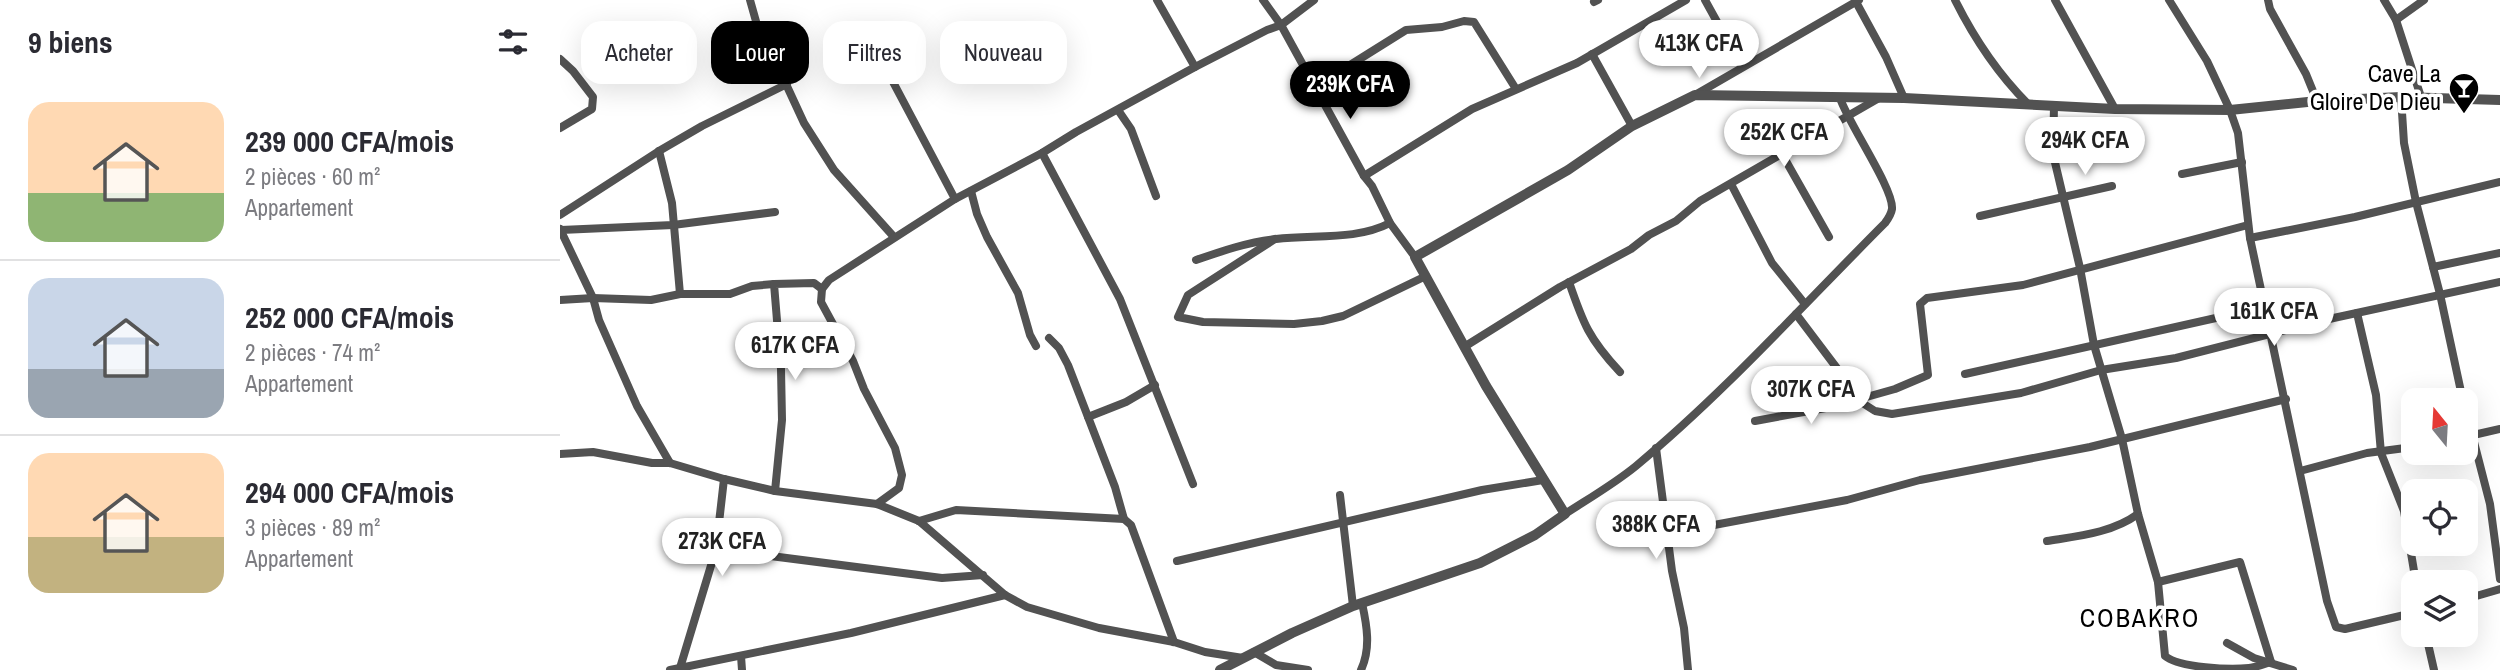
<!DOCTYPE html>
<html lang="fr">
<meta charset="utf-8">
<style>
:root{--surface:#fff;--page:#f2f2f3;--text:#2b2b33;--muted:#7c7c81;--line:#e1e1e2;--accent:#000}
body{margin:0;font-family:"Archivo Narrow",sans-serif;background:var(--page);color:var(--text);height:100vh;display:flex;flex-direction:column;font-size:26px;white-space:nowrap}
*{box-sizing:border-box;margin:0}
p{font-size:23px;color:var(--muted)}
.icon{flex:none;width:38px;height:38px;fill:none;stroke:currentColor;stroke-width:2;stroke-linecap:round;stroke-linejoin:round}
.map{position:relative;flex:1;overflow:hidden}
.sheet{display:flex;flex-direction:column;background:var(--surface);width:560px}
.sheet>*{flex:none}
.banner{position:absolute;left:21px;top:21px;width:665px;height:63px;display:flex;gap:14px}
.needle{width:46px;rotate:342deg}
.tools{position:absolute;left:1841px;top:388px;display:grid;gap:14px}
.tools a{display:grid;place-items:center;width:77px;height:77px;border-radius:14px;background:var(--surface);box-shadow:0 7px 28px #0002;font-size:35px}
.price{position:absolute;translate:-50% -60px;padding:0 16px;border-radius:24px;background:#fff;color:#222;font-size:23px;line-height:46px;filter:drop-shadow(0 2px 4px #0008)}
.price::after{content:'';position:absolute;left:50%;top:42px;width:21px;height:16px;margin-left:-10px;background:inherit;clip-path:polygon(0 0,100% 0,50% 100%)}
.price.current{background:var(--accent);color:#fff}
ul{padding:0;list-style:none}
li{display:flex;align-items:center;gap:21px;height:175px;padding:0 28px}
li+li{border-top:2px solid var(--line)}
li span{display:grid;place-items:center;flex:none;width:196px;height:140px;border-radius:21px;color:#555}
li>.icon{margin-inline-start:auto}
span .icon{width:84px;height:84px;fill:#fffc;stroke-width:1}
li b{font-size:30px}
h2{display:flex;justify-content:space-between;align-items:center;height:84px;padding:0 28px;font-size:30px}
.tag{padding:0 24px;border-radius:21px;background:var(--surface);box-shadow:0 7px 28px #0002;font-size:24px;line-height:63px}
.tag.current{background:var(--accent);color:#fff}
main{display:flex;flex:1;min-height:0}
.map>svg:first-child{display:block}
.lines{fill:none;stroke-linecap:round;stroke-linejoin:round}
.minor{stroke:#525252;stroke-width:8}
.tertiary{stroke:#525252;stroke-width:10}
.labels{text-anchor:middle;stroke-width:7;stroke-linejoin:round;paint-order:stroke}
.poi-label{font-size:24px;fill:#000;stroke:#fff;text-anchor:end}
.neighbourhood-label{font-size:26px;letter-spacing:2px;fill:#000;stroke:#fff}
</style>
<main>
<section class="sheet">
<h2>9 biens<svg class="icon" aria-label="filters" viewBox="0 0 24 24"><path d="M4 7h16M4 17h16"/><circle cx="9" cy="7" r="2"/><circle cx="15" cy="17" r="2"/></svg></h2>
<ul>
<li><span style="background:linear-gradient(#ffd9b3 65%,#8fb573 0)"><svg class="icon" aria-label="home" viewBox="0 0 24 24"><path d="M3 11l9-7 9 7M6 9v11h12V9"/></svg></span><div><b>239 000 CFA/mois</b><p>2 pièces · 60 m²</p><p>Appartement</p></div></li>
<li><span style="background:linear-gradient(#c9d6e8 65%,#9aa5b1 0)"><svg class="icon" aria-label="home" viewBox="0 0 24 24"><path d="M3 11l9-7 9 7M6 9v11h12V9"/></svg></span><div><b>252 000 CFA/mois</b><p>2 pièces · 74 m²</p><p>Appartement</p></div></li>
<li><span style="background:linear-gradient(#ffd9b3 60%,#c2b280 0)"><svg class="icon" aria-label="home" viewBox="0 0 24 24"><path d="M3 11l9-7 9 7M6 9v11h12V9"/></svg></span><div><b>294 000 CFA/mois</b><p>3 pièces · 89 m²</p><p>Appartement</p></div></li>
</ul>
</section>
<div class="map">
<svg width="1940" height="670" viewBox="0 0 1940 670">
<rect width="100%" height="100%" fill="#fff"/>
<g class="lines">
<!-- minor -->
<g class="minor">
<path d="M190,0l9,32 14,24 31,67 30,47 60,67"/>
<path d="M597,0l38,67"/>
<path d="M703,0l18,25 83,151 8,10 18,37 25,34"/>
<path d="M1145,0l37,67"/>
<path d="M1395,0c19,38 43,74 73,104"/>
<path d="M1495,0l60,109"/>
<path d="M1609,0l38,61 23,49 8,23 12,105 77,363 9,26 9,2 68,-16"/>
<path d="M1708,0l2,9 36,65 11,27"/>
<path d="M1824,0l12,20 25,77"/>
<path d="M1034,2l4,-2"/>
<path d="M1296,2l30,55 18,41"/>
<path d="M1836,20l28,-20"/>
<path d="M306,31l89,168"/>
<path d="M1032,54l40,72"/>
<path d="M0,59l13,12 20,26 -1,12 -32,19"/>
<path d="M755,87l91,-57 36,-3 22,-6 10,1 42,67"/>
<path d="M1135,95l164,-95"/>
<path d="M1841,97l3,46 12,59 24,92 23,107"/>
<path d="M1494,106l-1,48 27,114 14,77 28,94 16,75 20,68 7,74c15,12 65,14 84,12 8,-1 15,-4 22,-6"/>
<path d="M558,110l13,19 25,67"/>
<path d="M99,151l13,52 8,91"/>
<path d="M482,153l78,146 73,185"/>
<path d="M1222,154l47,83"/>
<path d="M1622,174l60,-12"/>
<path d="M804,176l108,-67 105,-46 109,-63"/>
<path d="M1171,184l41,79 33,41"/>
<path d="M411,191l6,23 10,23 31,56 12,42 6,11"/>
<path d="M0,215l99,-64 43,-25 85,-42"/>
<path d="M1420,216l132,-30"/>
<path d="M0,229l33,69 6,22 38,86 33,57"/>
<path d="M1,230l112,-5 102,-13"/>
<path d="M1690,238l105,-21 145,-35"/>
<path d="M715,239l-87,56 -10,22 25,5 91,2 28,-3 21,-5 83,-40"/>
<path d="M636,260c26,-9 52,-18 80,-21 37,-5 79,2 114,-16"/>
<path d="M1873,267l67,-14"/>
<path d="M1009,282c14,41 20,57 51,90"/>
<path d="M0,300l33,-2 58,2 29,-6h50l22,-8 22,-2"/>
<path d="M1797,313l19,82 5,58 23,58 12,72"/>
<path d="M1236,314l68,90 11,7 17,3 129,-21 80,-23 75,-12 153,-39 171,-37"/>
<path d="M489,338l10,10 9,17 47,122 9,32"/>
<path d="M904,347l96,-60 71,-38 18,-14 27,-14 24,-20 179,-103"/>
<path d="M1405,374l300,-67"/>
<path d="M1906,411l24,93 10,75"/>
<path d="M528,417l38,-15 29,-17"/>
<path d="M1195,421l76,-14 64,-18 33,-14 -8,-71 7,-6 96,-13 225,-60"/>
<path d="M1909,436l31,-7"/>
<path d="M1096,448l16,123 12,57 4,42"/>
<path d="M0,454l33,-2 59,11h18l54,16 51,12 102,13 42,17 86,74 22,12 72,21 75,14 31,10 38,6"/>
<path d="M1740,471l67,-18 46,-6"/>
<path d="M215,491l7,-71 -1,-51 -7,-85 40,-1 8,6"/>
<path d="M780,495l13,111"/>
<path d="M317,504l22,-16 3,-13 -7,-27 -31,-59 -11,-28 -32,-59 1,-13 7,-9 126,-81 87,-46 34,-21 119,-65 72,-37 14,-5 33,-25"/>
<path d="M1005,514c23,-15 49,-30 71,-48 89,-74 167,-161 249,-243 3,-4 6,-8 7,-14 2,-20 -44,-86 -52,-111"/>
<path d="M359,521l37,-11 168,9 7,6 43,117"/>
<path d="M1108,537l46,-12 133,-25 73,-20 170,-33 196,-48"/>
<path d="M1487,541c31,-5 65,-8 91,-27"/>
<path d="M156,549l226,29 41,-3"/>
<path d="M617,561l305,-71 61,-10"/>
<path d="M1598,582l82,-20 31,100"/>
<path d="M1906,599l34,-10"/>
<path d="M1866,635l8,35"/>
<path d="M1667,643l27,15 39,12"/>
<path d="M694,652l22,13 32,5"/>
<path d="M181,656l1,14"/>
<path d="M120,668l36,-119 8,-70"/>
<path d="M110,670l181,-37 154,-38"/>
<path d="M801,670c10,-22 6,-44 1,-67"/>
</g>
<!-- tertiary -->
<path class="tertiary" d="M660,670l72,-37 61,-27 127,-43 55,-28 30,-21 -79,-128 -71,-129 153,-87 64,-44 63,-31 209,3 211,11 115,1 87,-9 84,-4 99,3"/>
</g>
<!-- icons -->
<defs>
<g id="bar-pin" transform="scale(1.575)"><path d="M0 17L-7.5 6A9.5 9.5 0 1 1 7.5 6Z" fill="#000" stroke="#fff"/><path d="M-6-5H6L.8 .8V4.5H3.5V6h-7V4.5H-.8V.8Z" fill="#fff"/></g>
</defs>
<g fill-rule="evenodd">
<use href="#bar-pin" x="1904" y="88"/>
</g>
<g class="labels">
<!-- poi labels -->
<g class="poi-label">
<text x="1881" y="82">Cave La<tspan x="1881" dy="28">Gloire De Dieu</tspan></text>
</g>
<!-- neighbourhood labels -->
<g class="neighbourhood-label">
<text x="1580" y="627">COBAKRO</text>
</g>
</g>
</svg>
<div class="tools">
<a><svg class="needle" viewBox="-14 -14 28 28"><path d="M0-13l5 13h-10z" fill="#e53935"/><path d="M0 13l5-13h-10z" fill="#7c7c81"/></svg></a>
<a><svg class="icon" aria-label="locate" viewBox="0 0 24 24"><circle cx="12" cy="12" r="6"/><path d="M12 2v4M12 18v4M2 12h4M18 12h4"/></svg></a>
<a><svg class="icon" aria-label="layers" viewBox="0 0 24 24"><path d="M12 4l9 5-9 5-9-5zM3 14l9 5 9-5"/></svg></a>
</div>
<b class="price" style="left:1139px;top:80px">413K CFA</b>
<b class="price current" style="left:790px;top:121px">239K CFA</b>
<b class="price" style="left:1224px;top:169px">252K CFA</b>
<b class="price" style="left:1525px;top:177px">294K CFA</b>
<b class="price" style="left:1714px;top:348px">161K CFA</b>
<b class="price" style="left:235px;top:382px">617K CFA</b>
<b class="price" style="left:1251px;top:426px">307K CFA</b>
<b class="price" style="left:1096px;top:561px">388K CFA</b>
<b class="price" style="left:162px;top:578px">273K CFA</b>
<div class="banner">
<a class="tag">Acheter</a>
<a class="tag current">Louer</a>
<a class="tag">Filtres</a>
<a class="tag">Nouveau</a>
</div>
</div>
</main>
